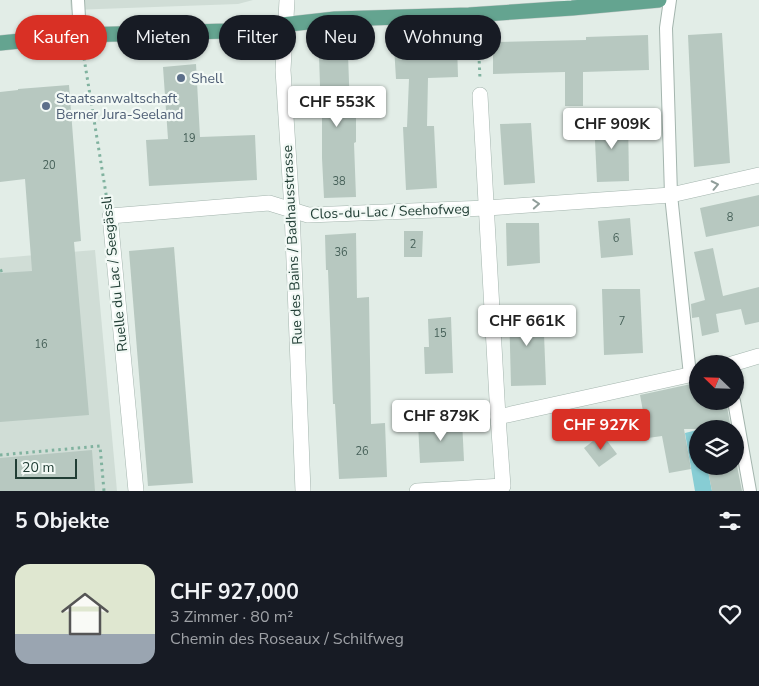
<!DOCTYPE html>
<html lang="de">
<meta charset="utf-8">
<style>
:root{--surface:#171b24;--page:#242831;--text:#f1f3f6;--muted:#9ea1a6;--accent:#d93025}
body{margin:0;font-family:"Nunito Sans",sans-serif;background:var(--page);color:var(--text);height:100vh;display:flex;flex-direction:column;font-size:19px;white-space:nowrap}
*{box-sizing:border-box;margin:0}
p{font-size:16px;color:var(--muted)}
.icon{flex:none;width:28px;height:28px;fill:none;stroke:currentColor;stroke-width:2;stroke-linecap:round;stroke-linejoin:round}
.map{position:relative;height:491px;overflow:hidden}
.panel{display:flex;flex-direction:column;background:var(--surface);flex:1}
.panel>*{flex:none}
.top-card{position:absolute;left:15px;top:15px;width:500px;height:45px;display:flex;gap:10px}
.needle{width:32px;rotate:293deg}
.tools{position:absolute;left:689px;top:355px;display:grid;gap:10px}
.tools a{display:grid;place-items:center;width:55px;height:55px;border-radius:50%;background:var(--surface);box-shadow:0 1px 4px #0004;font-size:25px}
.scale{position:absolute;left:15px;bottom:12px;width:62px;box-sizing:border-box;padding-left:5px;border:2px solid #213e35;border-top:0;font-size:14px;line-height:18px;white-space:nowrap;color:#213e35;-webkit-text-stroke:4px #f2f9f5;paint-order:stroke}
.price{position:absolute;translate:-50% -42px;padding:0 11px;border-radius:5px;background:#fff;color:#222;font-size:16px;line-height:32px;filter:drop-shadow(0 1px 2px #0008)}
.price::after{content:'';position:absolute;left:50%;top:30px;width:15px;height:11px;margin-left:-8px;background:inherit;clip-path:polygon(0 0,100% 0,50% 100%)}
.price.current{background:var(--accent);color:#fff}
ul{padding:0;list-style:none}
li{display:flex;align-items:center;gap:15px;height:125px;padding:0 15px}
li span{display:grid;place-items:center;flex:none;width:140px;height:100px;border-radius:15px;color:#555}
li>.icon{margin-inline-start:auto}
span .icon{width:60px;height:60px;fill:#fffc;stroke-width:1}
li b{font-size:21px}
h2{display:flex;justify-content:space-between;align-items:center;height:60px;padding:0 15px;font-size:21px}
.chip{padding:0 18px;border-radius:22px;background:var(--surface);box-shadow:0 1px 4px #0004;font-size:18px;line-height:45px}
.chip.current{background:var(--accent);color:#fff}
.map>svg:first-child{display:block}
.built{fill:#d0ddd6}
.water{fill:#87cdd4}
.building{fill:#b7c8c0}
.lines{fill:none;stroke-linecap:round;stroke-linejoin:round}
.service-casing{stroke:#a4b5ae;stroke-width:14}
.minor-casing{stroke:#a4b5ae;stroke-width:16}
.primary-casing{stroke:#c1c9c6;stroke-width:16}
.path{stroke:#80b29f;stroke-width:3;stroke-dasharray:2.5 4;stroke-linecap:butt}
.service{stroke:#fff;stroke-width:12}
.minor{stroke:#fff;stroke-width:15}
.primary{stroke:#64a490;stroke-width:15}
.oneway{stroke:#909e9a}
.service-dot{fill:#5c6f8a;stroke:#f2f9f5;stroke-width:2}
.labels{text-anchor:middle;stroke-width:4.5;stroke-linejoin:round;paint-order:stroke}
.number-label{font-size:11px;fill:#466058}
.service-label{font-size:14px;fill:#4e5e75;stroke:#f2f9f5;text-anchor:start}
.street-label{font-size:14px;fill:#213e35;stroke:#f2f9f5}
</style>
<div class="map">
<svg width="759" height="491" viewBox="0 0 759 491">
<rect width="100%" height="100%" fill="#e2ede7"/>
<!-- built -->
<g class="built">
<path d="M70,0h183l-15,4 -167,6z"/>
<path d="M95,250l22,241h-117v-233z"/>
</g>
<!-- water -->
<path class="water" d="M697,430l1,36h9l5,25h-17l-10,-58z"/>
<!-- building -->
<g class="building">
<path d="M722,33l8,130 -36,4 -6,-132z"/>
<path d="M648,35l1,35 -66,2v34h-18v-34l-72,2v-32l93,-2v-3z"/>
<path d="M457,43l1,34 -30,1 -1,48h7l3,62 -31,2 -3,-63h4l2,-48h-13l-2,-33z"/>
<path d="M348,54l2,57h6v31l-2,1 2,54 -32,1 -2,-40v-72h-2l-1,-31z"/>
<path d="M196,64l4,73 55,-2 2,45 -108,6 -3,-46 22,-1 -5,-72z"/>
<path d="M69,85l12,156 -7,1 15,173 -89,7v-149l32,-2 -7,-92 -25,3v-90l18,-2v-1z"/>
<path d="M628,118l1,63 -32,1 -3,-62z"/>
<path d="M531,123l4,60 -31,2 -4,-61z"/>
<path d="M759,195v31l-53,11 -6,-29z"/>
<path d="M630,218l3,37 -32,3 -3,-37z"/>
<path d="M506,223h33l1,40 -33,3z"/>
<path d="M404,231h19l-1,26h-18z"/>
<path d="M356,233l1,65 12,-1 2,127 14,-1 2,54 -48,2 -4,-75h-2l-5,-134h-2l-1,-35z"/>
<path d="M174,247l19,236 -45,3 -19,-235z"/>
<path d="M713,248l10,48 36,-9v35l-14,3 -4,-16 -25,5 3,18 -17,4 -3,-19 -7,1 -1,-14 14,-4 -11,-48z"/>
<path d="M602,289h38l3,64 -39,2z"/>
<path d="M543,308l3,77 -35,1 -2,-77z"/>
<path d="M451,317l2,56 -28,1 -1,-27h5l-1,-28z"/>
<path d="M691,384l1,9h6v8h28l5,28h-47l7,40 -22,4 -7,-37 -14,2 -8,-43z"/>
<path d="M462,420l2,41 -44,2 -2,-40z"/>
<path d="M602,434l15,20 -18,13 -15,-19z"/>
<path d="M92,450l3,41h-95v-33z"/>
<path d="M707,466h30l5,25h-30z"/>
</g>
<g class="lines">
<!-- service casing -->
<g class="service-casing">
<g id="service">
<path d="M78,0l2,35"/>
<path d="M670,0l-4,28 5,167 19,180"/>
<path d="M734,401l16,90"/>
</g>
</g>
<!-- minor casing -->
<g class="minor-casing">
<g id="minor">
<path d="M287,0l-4,70 9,140 11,281"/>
<path d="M480,95l18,322"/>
<path d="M732,364l27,-8"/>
<path d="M136,491l-26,-275 159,-13 39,12 179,-7 184,-13 88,-20"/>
<path d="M417,491l86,-5 -5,-69 200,-44"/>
</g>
</g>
<!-- primary casing -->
<g class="primary-casing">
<path id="primary" d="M0,43l80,-8 147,-4 108,-12 134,-4 103,-7 87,-8"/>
</g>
<!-- path -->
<g class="path">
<path d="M478,35l2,44"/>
<path d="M84,58l23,142"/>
<path d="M0,271l3,-1"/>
<path d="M0,455l100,-9 4,45"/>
</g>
<!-- service -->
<use href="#service" class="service"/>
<!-- minor -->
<use href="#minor" class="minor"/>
<!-- primary -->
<use href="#primary" class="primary"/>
</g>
<!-- one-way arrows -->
<defs><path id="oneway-chevron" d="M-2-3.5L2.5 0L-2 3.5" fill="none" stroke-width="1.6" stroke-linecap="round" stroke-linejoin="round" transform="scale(1.25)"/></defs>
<g class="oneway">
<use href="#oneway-chevron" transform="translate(715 185) rotate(-12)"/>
<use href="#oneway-chevron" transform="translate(536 204) rotate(-4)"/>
</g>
<!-- markers -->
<g class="service-dot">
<circle cx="181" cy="78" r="5"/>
<circle cx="46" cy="106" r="5"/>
</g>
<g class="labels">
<!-- number labels -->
<g class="number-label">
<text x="189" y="142">19</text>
<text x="49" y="169">20</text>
<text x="339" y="185">38</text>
<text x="730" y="221">8</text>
<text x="616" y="242">6</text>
<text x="413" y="248">2</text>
<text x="341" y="256">36</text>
<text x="622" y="325">7</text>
<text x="440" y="337">15</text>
<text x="41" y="348">16</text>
<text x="362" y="455">26</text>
</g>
<!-- service labels -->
<g class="service-label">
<text x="191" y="83">Shell</text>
<text x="56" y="103">Staatsanwaltschaft<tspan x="56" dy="16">Berner Jura-Seeland</tspan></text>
</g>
<!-- street labels -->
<g class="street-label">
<text transform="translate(390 211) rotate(-2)" y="5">Clos-du-Lac / Seehofweg</text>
<text transform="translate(292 245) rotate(-93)" y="5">Rue des Bains / Badhausstrasse</text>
<text transform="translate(114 274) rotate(-96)" y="5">Ruelle du Lac / Seegässli</text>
</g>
</g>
</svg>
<div class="tools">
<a><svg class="needle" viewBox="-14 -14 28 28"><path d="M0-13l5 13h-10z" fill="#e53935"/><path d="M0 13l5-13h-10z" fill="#9ea1a6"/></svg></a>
<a><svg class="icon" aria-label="layers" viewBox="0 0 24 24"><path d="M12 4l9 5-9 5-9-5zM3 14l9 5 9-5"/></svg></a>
</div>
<div class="scale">20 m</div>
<b class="price" style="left:337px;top:128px">CHF 553K</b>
<b class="price" style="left:612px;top:150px">CHF 909K</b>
<b class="price" style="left:527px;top:347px">CHF 661K</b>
<b class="price" style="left:441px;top:442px">CHF 879K</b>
<b class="price current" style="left:601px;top:451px">CHF 927K</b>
<div class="top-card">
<a class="chip current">Kaufen</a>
<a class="chip">Mieten</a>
<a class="chip">Filter</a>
<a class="chip">Neu</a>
<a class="chip">Wohnung</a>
</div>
</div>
<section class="panel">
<h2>5 Objekte<svg class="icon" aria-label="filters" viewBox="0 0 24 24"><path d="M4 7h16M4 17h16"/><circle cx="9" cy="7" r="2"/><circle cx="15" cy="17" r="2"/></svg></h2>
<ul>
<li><span style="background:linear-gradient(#dfe7d0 70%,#9aa5b1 0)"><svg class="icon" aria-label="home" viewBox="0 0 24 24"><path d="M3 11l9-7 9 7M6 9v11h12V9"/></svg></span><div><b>CHF 927,000</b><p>3 Zimmer · 80 m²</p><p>Chemin des Roseaux / Schilfweg</p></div><svg class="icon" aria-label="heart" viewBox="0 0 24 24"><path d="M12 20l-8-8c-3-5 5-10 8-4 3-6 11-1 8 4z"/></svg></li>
</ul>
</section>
